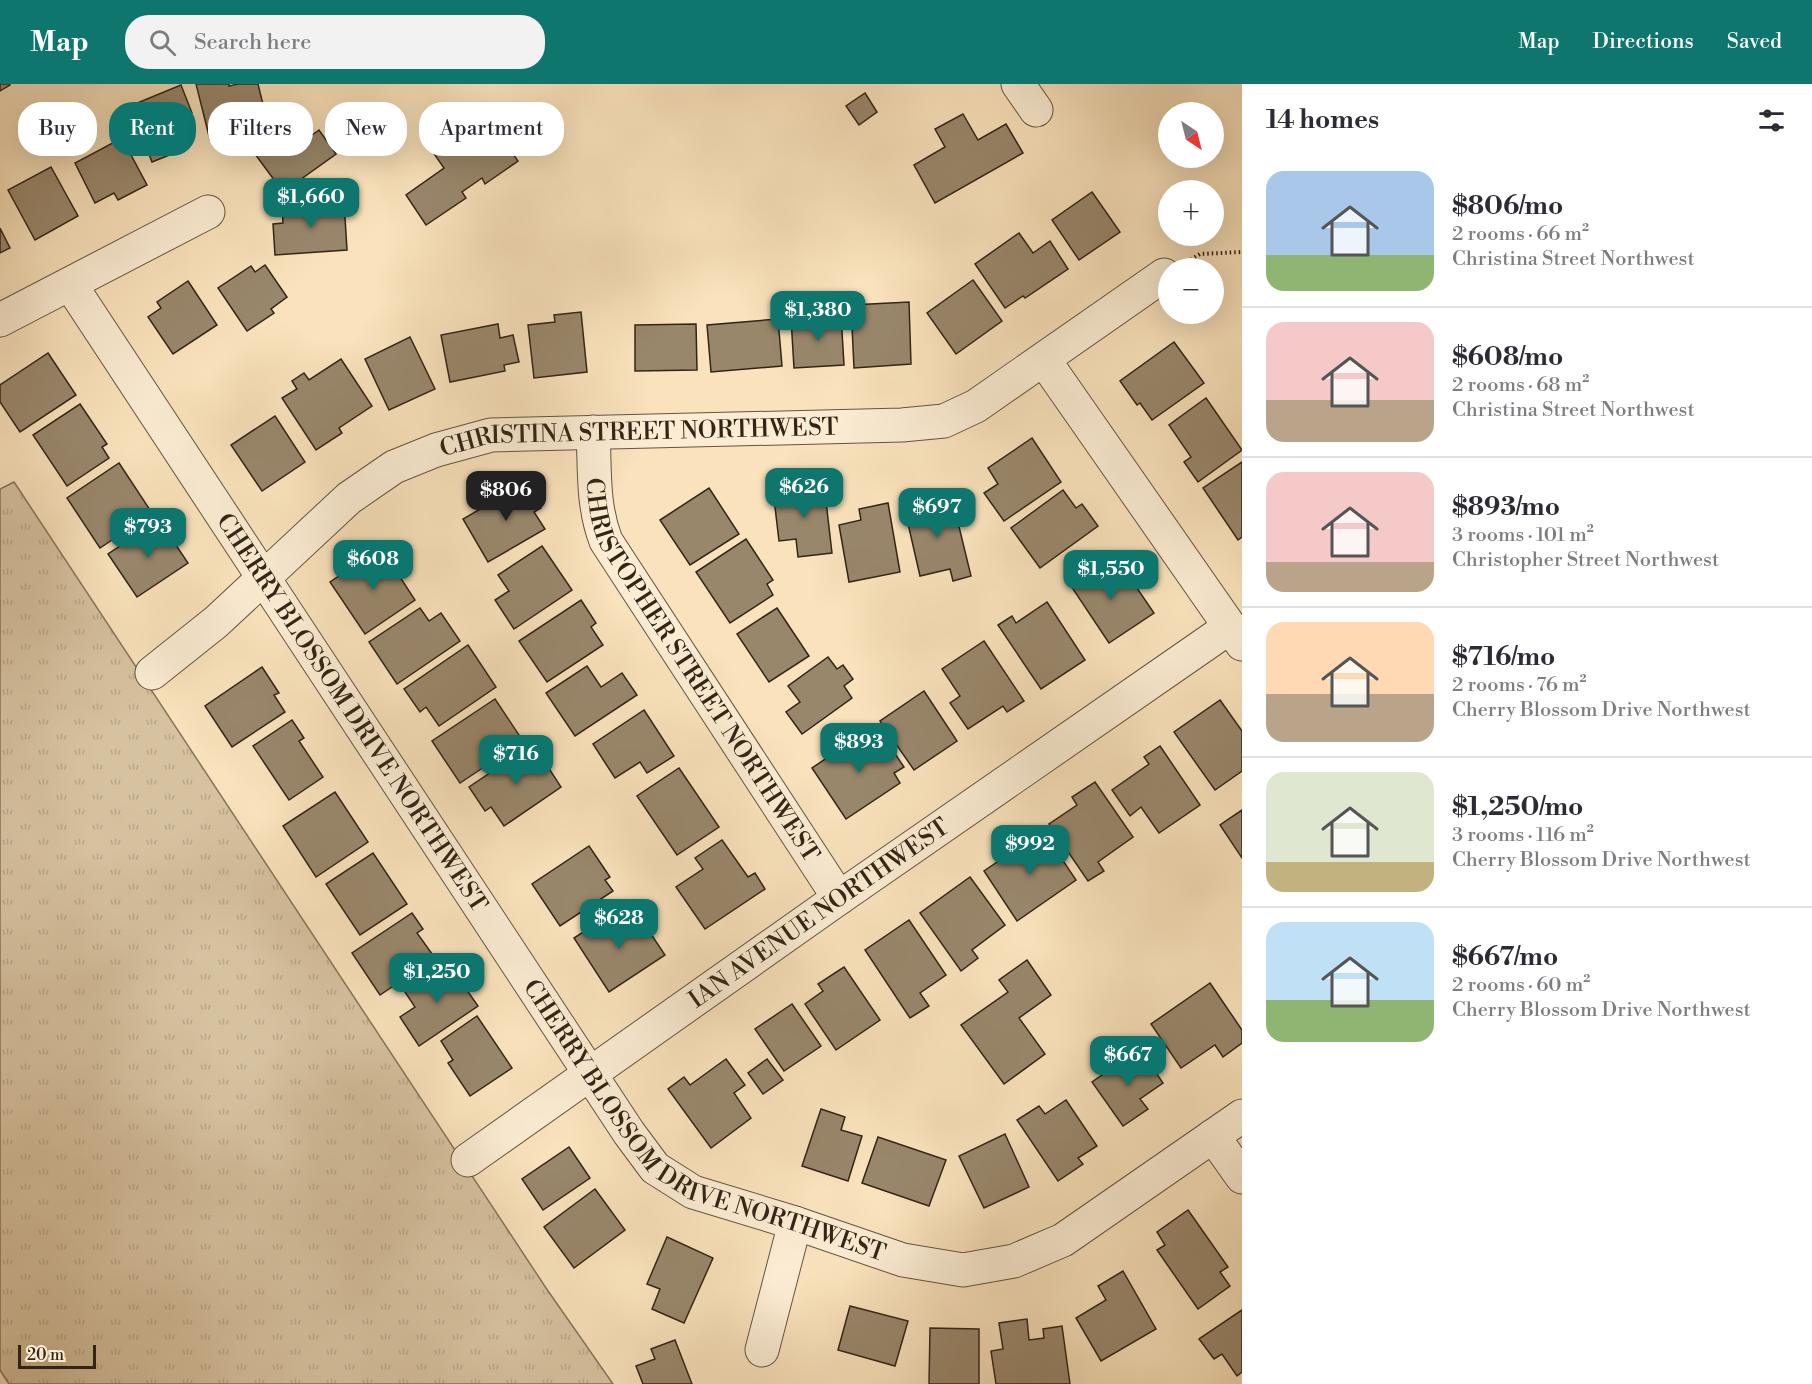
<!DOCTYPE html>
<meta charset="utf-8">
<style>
:root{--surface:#fff;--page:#f2f2f3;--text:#2b2b33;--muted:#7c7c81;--line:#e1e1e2;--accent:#0f766e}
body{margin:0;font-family:"Libre Bodoni",serif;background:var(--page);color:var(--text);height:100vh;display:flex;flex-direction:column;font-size:22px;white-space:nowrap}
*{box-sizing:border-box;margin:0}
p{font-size:20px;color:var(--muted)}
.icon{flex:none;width:33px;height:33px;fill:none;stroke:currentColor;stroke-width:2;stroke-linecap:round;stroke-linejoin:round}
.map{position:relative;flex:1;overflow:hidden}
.sheet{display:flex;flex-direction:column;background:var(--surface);width:570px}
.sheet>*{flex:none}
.banner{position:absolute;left:18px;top:18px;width:570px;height:54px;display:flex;gap:12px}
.needle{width:39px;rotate:145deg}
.controls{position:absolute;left:1158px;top:18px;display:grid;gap:12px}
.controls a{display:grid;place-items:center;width:66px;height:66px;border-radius:50%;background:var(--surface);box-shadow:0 6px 24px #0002;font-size:30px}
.scale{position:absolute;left:18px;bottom:15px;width:78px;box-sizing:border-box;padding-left:6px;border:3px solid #322516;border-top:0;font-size:16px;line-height:21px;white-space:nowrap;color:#322516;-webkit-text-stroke:4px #fbecd3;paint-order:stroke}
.price{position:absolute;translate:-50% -51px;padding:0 14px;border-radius:12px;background:var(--accent);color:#fff;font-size:20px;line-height:39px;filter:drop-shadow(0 2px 3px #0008)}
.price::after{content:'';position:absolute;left:50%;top:36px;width:18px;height:14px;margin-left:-9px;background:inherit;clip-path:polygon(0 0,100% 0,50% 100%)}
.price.active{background:#222;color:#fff}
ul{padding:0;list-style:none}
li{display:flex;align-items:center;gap:18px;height:150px;padding:0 24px}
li+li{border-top:2px solid var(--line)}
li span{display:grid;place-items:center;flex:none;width:168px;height:120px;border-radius:18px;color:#555}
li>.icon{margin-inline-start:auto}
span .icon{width:72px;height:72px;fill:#fffc;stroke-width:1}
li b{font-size:26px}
h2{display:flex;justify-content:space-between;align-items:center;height:72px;padding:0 24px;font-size:26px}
.chip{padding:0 21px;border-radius:24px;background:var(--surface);box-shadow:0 6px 24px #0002;font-size:21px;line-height:54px}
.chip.active{background:var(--accent);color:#fff}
header{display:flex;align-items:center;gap:36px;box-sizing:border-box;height:84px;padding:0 30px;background:var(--accent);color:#fff}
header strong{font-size:28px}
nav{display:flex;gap:33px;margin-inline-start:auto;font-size:21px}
.search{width:420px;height:54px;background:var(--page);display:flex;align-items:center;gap:15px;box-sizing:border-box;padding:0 21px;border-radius:24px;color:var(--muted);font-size:22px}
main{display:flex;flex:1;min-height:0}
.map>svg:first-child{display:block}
.grass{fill:url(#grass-tufts);stroke:#84745b;stroke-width:1.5}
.building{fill:#99876c;stroke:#322516;stroke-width:1.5}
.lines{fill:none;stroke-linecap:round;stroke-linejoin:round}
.minor-casing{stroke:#645440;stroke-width:35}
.path{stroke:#322516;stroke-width:4;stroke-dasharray:1.5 3;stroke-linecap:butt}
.minor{stroke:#fbecd3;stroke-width:33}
.labels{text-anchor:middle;stroke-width:4.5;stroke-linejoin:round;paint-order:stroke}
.street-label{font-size:24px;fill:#322516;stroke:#fbecd3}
</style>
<header>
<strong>Map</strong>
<div class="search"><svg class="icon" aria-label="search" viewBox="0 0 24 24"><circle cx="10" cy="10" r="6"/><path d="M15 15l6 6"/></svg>Search here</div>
<nav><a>Map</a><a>Directions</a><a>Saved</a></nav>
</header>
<main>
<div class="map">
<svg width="1242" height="1300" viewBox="0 0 1242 1300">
<defs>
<pattern id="grass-tufts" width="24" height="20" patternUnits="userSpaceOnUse" patternTransform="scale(1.5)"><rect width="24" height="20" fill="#d7c2a0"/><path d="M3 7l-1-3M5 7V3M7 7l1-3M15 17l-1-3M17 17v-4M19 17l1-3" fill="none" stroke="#b9a789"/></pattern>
</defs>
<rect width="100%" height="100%" fill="#f9e2bc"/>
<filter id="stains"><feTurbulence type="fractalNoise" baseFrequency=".00333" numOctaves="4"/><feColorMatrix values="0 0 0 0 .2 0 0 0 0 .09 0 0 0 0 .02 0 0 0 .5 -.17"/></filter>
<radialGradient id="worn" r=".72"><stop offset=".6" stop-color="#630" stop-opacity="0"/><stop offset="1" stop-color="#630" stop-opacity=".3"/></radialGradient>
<!-- grass -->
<path class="grass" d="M14,398l532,806 67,96h-604l-9,-14v-881z"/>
<!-- building -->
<g class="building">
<path d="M0,0h9l1,1 -10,6z"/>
<path d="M196,0h33v2l9,-2h20l10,41 -58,15z"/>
<path d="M181,1l11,28 -7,3 9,22 -19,7 2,7 -25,10 -22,-56z"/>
<path d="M865,9l12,19 -18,13 -13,-19z"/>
<path d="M483,27l35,50 -33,23 -3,-6 -20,14 4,6 -40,27 -20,-30 38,-27 -14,-20z"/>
<path d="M963,30l15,26 28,-16 17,29 -88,50 -21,-38 31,-18 -10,-18z"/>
<path d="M297,39l11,15 11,-8 17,24 -53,38 -28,-38z"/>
<path d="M122,54l25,47 -29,15 -4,-7 -19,10 -20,-40z"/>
<path d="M51,83l27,49 -43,24 -27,-50z"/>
<path d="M1092,108l28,40 -41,28 -27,-40z"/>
<path d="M344,117l3,49 -72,5 -2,-31 10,-1 -1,-18z"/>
<path d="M0,144l10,20 -10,5z"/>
<path d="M1019,149l14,20 17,-12 18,28 -43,29 -2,-2 -18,12 -30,-44z"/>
<path d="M265,181l22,32 -16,12 3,4 -27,18 -29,-43 33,-22 4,6z"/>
<path d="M973,196l29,41 -46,33 -29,-41z"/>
<path d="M188,197l29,44 -44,29 -25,-37 13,-9 -4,-6z"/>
<path d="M909,218l2,62 -57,4 -3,-63z"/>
<path d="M581,228l6,60 -53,6 -6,-53 27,-3 -1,-7z"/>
<path d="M841,231l3,50 -50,3 -3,-50z"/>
<path d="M778,235l4,47 -71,6 -4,-47z"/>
<path d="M498,240l2,14 13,-3 6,27 -15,3 1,6 -55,11 -9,-47z"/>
<path d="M696,240l1,46 -62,1v-46z"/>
<path d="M410,253l25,52 -46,21 -24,-51z"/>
<path d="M1174,258l30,41 -52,37 -12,-17 -3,2 -17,-24z"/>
<path d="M48,269l28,42 -56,37 -20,-30v-17z"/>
<path d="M341,275l31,47 -33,22 3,5 -26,17 -34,-52 15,-9 -5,-8 12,-8 5,7z"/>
<path d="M1206,314l36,52 -44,32 -14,-20 7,-5 -22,-32z"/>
<path d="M80,320l27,40 -5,3 7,11 -42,28 -34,-51z"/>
<path d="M275,332l30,46 -43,29 -31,-46z"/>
<path d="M1032,354l29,44 -57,39 -20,-28 14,-9 -10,-16z"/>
<path d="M1242,378v75l-4,3 -35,-52z"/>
<path d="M119,379l33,50 -52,35 -33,-50z"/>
<path d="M527,398l14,26 -7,4 11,17 -57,33 -25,-43z"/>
<path d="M824,400l8,69 -34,4 -2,-18 -17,2 -6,-51z"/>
<path d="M709,404l30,46 -49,31 -30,-45z"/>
<path d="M1063,406l13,18 6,-4 16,22 -58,42 -29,-40z"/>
<path d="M931,415l2,8 20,-5 18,74 -18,5 -3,-12 -30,7 -16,-70z"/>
<path d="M888,419l12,69 -51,10 -10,-57 22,-5 -2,-11z"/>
<path d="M159,436l29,43 -51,34 -29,-43z"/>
<path d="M746,455l27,41 -6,4 6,11 -43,28 -34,-51z"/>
<path d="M542,462l30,44 -58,39 -19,-29 14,-9 -11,-16z"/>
<path d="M381,464l34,52 -50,34 -35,-52z"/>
<path d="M1098,480l10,16 16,-11 30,44 -45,30 -40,-60z"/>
<path d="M581,516l15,23 -5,4 12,18 -56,37 -28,-41z"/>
<path d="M1047,518l38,58 -44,29 -43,-64 14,-9 4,7z"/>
<path d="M420,524l9,13 12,-8 19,28 -63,43 -28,-42z"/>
<path d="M777,524l32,48 -40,26 -32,-48z"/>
<path d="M984,557l40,60 -17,11 -4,-6 -35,23 -18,-26 10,-7 -18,-27z"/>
<path d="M468,561l28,42 -57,39 -13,-19 -6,5 -16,-23z"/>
<path d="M828,573l9,12 6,-4 10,14 -9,7 8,12 -50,36 -16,-22 14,-10 -12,-16z"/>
<path d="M587,582l14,21 21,-14 15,22 -62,41 -29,-43z"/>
<path d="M262,583l17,26 -5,2 11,17 -53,35 -27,-41z"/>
<path d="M924,607l33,50 -43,29 -34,-49z"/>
<path d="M495,615l28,42 -63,42 -28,-42z"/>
<path d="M1220,616l22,31v40l-27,19 -41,-58z"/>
<path d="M644,626l30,46 -27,17 -7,-11 -25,16 -22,-34z"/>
<path d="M292,636l12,18 -5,3 24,36 -34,23 -36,-54z"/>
<path d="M865,648l13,19 11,-6 15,22 -10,6 6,10 -54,36 -34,-51z"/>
<path d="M533,660l28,43 -57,39 -13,-19 -6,4 -16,-24z"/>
<path d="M1160,662l40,59 -41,28 -18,-26 -11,9 -18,-26 37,-26 -5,-7z"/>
<path d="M679,684l40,59 -42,28 -40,-59z"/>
<path d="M1095,698l38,55 -35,25 6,9 -16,10 -39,-57 28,-19 -5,-8z"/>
<path d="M335,708l33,50 -52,35 -33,-51z"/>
<path d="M1242,726v48l-22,-33z"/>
<path d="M1043,747l33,49 -59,41 -33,-50z"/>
<path d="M722,756l26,37 7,-4 10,16 -60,40 -29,-42 27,-18 -8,-11z"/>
<path d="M589,762l21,31 -5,3 8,11 -53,35 -28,-42z"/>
<path d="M373,769l34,51 -47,31 -34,-51z"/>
<path d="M970,793l35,48 -33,25 6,8 -17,13 -41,-58z"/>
<path d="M412,829l11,16 -6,4 18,25 -55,37 -28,-42z"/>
<path d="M637,829l28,42 -56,37 -35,-54 29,-19 7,11z"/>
<path d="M909,836l37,55 -26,18 9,13 -19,12 -45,-68z"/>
<path d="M1027,876l24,35 -32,23 26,36 -41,30 -43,-59 47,-33 -9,-12z"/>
<path d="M448,879l30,43 -59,40 -19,-29 15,-10 -10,-15z"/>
<path d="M844,883l36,53 -44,30 -31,-46 18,-13 -5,-7z"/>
<path d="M1210,899l32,47v13l-19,14 -8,-12 -34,23 -30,-44z"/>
<path d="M792,920l29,42 -37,25 -29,-42z"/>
<path d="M477,932l35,52 -42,28 -22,-33 5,-3 -12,-19z"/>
<path d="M1140,965l23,34 -23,16 8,10 -25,17 -31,-44z"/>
<path d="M726,975l19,26 -11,8 17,25 -40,30 -43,-59 16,-12 6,8z"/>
<path d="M767,975l16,21 -20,14 -15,-21z"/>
<path d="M1066,1016l31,46 -19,12 5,6 -25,17 -41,-61 22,-14 6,8z"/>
<path d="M821,1025l24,8 -4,13 21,6 -14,45 -46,-15z"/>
<path d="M1005,1050l24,53 -45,21 -25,-52z"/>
<path d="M878,1053l68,23 -17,46 -67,-23z"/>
<path d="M569,1063l21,31 -47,32 -21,-31z"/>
<path d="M595,1105l30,41 -51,38 -30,-41z"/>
<path d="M1188,1126l40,57 -8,5 10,14 -32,23 -41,-59 8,-5 -8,-13z"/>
<path d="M667,1153l46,21 -29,65 -32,-14 8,-20 -13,-5z"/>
<path d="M1123,1187l33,58 -55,32 -25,-43 30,-18 -8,-14z"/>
<path d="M850,1222l58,15 -13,45 -57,-16z"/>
<path d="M1242,1226v62l-5,4 -15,-22 -8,5 -15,-20z"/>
<path d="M1027,1235l2,21 15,-2 -1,-9 19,-3 8,58h-74l-5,-33 12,-2 -4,-26z"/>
<path d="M930,1244l49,1v55h-50z"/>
<path d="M675,1256l17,44h-49l-7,-18 19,-7 -4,-10z"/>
</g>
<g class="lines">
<!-- minor casing -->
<g class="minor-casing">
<g id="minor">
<path d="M1018,0l18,26"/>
<path id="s1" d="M70,200l559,849 26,35 38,24 102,31 108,37 60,10 51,-9 49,-21 179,-124"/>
<path d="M0,236l208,-108"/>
<path d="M1044,276l198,284"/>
<path id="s2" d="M593,348c2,37 -1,73 13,109l233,357"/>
<path id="s3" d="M152,589l64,-51 133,-124 45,-31 42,-17 55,-15 411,-10 42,-4 32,-15 188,-131"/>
<path d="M1213,1052l29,41"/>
<path id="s4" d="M468,1076l371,-262 391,-271"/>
<path d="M762,1266l33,-127"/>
</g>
</g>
<!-- path -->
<path class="path" d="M1187,178l13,-8 42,-2"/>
<!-- minor -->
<use href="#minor" class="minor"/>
</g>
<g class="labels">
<!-- street labels -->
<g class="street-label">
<text dy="8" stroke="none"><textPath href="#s3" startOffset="568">CHRISTINA STREET NORTHWEST</textPath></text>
<text dy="8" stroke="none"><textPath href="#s2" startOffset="268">CHRISTOPHER STREET NORTHWEST</textPath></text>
<text dy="8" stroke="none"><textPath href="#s1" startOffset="513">CHERRY BLOSSOM DRIVE NORTHWEST</textPath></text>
<text dy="8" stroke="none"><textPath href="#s4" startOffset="429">IAN AVENUE NORTHWEST</textPath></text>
<text dy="8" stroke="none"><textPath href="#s1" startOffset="1071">CHERRY BLOSSOM DRIVE NORTHWEST</textPath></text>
</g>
</g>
<rect width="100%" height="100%" filter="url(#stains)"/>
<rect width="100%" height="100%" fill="url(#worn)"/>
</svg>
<div class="controls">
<a><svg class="needle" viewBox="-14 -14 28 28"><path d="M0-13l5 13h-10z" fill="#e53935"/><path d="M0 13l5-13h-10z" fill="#7c7c81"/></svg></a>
<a>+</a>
<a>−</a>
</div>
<div class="scale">20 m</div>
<b class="price" style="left:311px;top:145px">$1,660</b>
<b class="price" style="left:818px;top:258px">$1,380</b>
<b class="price" style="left:804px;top:435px">$626</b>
<b class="price active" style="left:506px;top:438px">$806</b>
<b class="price" style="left:937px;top:455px">$697</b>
<b class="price" style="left:148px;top:475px">$793</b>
<b class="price" style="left:373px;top:507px">$608</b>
<b class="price" style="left:1111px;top:517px">$1,550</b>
<b class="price" style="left:859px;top:690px">$893</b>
<b class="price" style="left:516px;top:702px">$716</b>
<b class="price" style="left:1030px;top:792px">$992</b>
<b class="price" style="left:619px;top:866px">$628</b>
<b class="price" style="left:437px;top:920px">$1,250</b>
<b class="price" style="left:1128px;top:1003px">$667</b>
<div class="banner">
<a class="chip">Buy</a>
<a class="chip active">Rent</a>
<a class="chip">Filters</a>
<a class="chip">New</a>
<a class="chip">Apartment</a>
</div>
</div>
<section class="sheet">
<h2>14 homes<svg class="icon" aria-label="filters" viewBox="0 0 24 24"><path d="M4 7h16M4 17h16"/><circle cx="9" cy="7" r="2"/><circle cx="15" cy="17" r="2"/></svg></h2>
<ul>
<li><span style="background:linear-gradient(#a9c7e8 70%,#8fb573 0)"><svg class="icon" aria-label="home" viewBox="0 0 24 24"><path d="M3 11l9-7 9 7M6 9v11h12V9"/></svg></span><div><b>$806/mo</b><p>2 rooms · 66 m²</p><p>Christina Street Northwest</p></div></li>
<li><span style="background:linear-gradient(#f6c9c9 65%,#b9a48a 0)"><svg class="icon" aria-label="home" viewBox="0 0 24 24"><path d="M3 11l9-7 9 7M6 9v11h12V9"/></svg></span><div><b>$608/mo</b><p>2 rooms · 68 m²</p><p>Christina Street Northwest</p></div></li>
<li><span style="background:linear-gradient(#f6c9c9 75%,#b9a48a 0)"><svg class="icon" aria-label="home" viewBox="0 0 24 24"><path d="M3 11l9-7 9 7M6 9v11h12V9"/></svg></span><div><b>$893/mo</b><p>3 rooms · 101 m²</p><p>Christopher Street Northwest</p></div></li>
<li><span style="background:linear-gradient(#ffd9b3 60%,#b9a48a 0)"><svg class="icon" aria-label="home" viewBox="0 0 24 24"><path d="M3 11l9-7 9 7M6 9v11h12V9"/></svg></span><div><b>$716/mo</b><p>2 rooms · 76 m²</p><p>Cherry Blossom Drive Northwest</p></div></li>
<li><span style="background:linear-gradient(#dfe7d0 75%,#c2b280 0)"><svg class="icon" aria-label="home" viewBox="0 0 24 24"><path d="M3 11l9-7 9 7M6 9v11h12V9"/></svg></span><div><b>$1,250/mo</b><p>3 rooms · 116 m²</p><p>Cherry Blossom Drive Northwest</p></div></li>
<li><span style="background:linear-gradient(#bfe0f5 65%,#8fb573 0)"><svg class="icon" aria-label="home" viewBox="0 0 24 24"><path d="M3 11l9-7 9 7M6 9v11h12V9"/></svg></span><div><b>$667/mo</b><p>2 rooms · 60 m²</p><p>Cherry Blossom Drive Northwest</p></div></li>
</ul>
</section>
</main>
